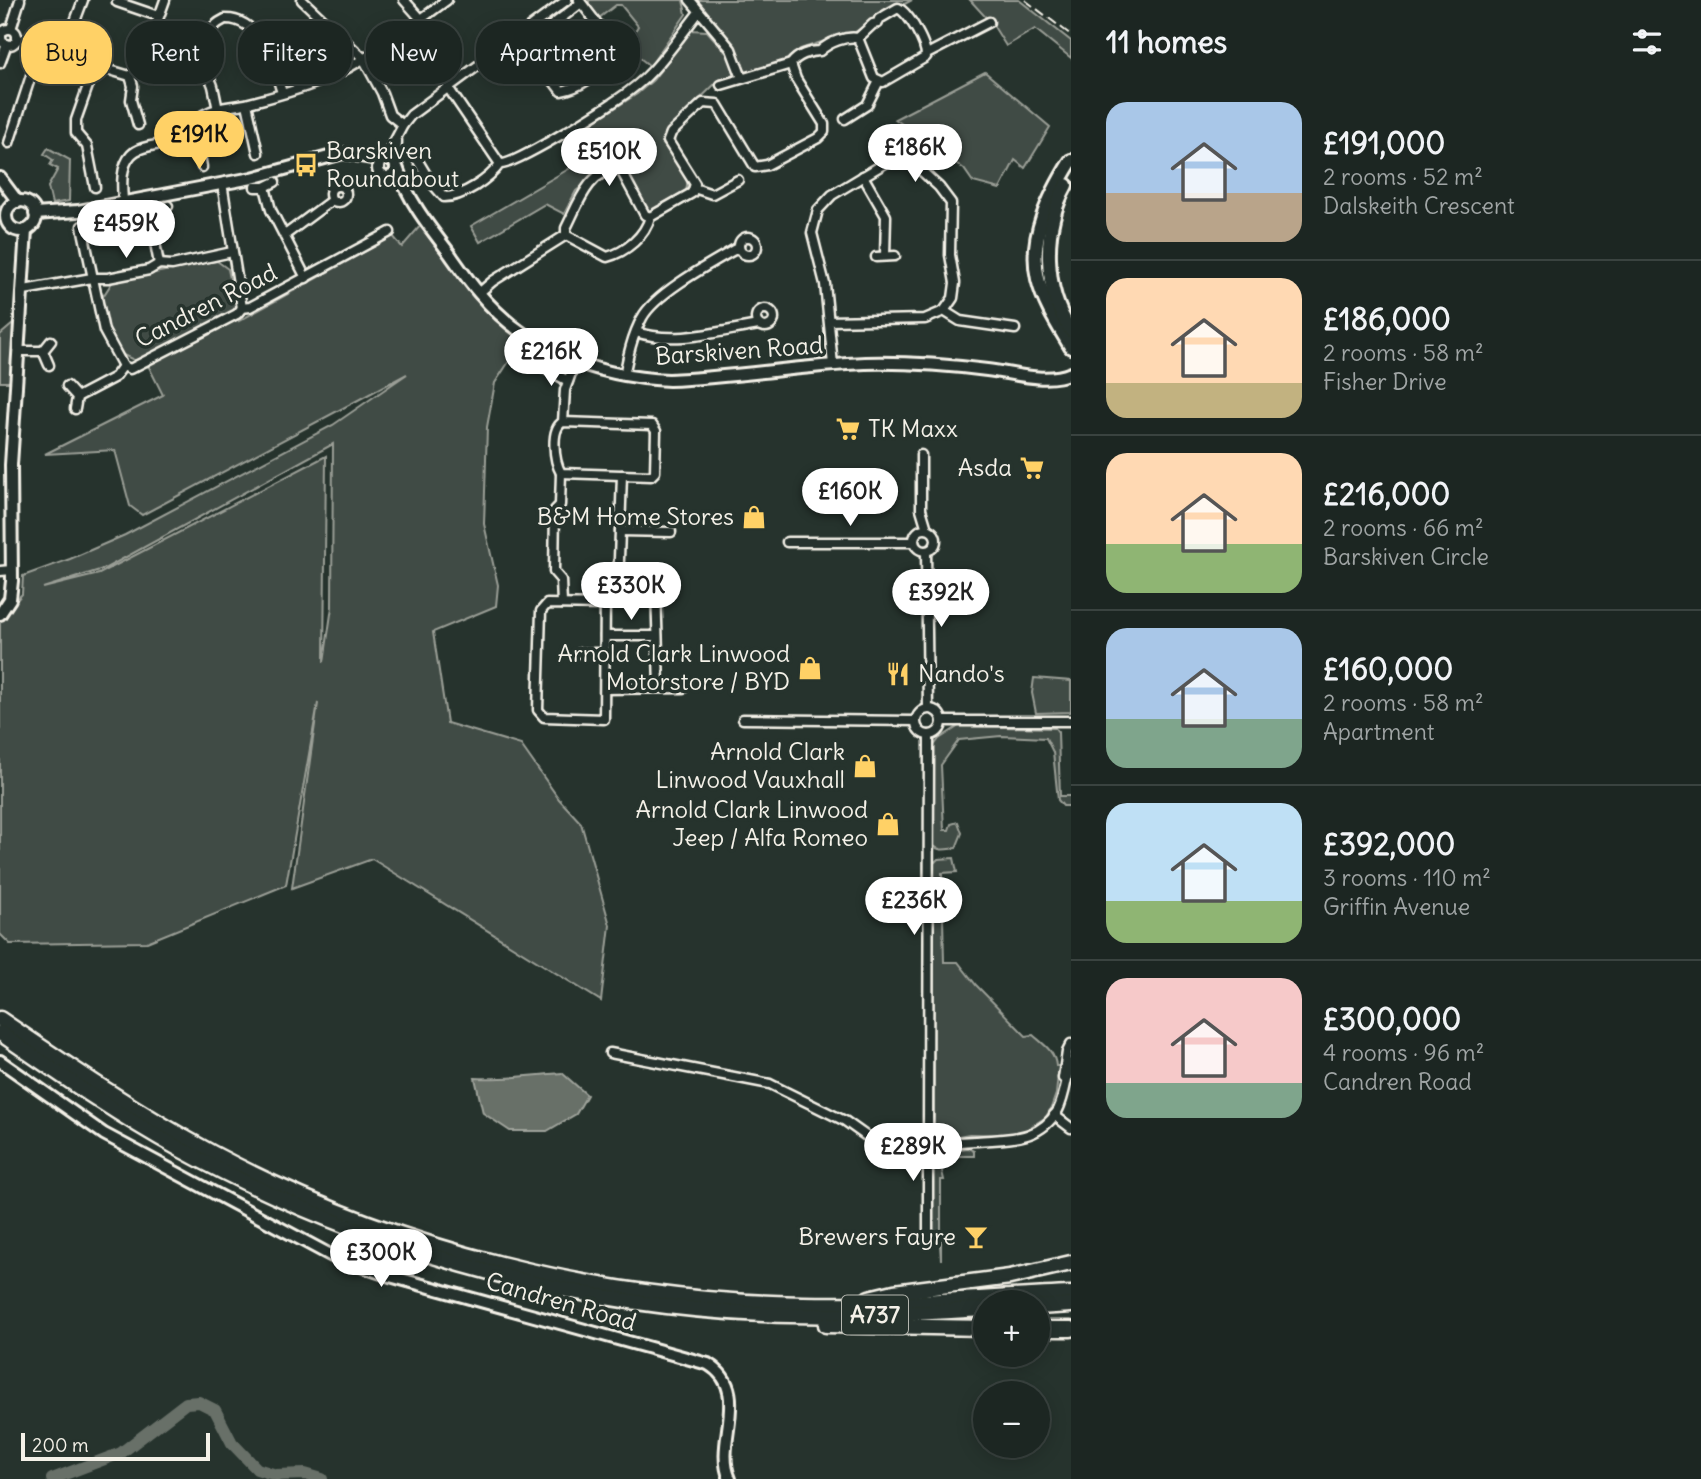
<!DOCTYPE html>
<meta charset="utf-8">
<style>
:root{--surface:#1c2622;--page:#252e2a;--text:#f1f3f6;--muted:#a0a5a5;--line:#3a4340;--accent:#ffd166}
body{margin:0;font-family:Delius,sans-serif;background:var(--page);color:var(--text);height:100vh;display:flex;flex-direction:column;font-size:26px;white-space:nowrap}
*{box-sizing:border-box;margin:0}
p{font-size:23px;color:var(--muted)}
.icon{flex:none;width:38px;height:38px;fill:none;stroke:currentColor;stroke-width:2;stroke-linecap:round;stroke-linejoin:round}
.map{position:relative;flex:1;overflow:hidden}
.details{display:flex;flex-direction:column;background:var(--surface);width:630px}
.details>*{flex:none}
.hud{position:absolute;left:21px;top:21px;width:665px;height:63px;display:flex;gap:14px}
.buttons{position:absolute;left:973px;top:1290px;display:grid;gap:14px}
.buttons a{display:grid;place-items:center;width:77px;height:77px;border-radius:50%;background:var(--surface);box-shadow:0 4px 18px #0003,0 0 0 2px var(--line);font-size:35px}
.scale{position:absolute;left:21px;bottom:18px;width:189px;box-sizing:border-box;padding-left:7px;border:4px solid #f4f1e8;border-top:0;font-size:19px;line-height:24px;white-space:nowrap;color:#f4f1e8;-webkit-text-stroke:5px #26332d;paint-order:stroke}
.price{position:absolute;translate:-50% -60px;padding:0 16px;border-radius:24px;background:#fff;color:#222;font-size:23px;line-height:46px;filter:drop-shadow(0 2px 4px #0008)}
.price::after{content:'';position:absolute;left:50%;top:42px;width:21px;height:16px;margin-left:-10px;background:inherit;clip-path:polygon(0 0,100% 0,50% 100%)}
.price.current{background:var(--accent);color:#111}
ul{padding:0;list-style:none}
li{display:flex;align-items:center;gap:21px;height:175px;padding:0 35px}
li+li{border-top:2px solid var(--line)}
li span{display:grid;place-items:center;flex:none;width:196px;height:140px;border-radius:21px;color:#555}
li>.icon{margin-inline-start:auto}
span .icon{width:84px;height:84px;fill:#fffc;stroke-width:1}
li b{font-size:30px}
h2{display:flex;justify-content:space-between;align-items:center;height:84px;padding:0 35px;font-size:30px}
.pill{padding:0 24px;border-radius:28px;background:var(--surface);box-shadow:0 4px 18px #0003,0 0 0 2px var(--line);font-size:24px;line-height:63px}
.pill.current{background:var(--accent);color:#111}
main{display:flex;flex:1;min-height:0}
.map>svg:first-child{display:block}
.green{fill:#414b45;stroke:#9a9e96;stroke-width:2;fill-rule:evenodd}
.water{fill:#676f68;stroke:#9fa39b;stroke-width:2}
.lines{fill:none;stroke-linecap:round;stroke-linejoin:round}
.river{stroke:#676f68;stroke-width:12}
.street-casing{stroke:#f4f1e8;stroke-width:13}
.secondary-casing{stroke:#f4f1e8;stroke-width:16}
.primary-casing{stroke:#f4f1e8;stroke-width:18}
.highway-casing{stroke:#f4f1e8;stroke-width:19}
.street{stroke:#26332d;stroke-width:8}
.secondary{stroke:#26332d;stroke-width:10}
.primary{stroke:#26332d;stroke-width:12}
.highway{stroke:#26332d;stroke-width:14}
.rail{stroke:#f4f1e8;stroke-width:2;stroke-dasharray:10 5;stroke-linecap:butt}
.labels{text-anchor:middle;stroke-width:7;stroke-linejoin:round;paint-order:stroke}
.shield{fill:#26332d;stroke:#b6b8b0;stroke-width:2}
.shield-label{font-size:23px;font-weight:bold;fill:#f4f1e8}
.poi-label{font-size:24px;fill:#f4f1e8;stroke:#26332d;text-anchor:end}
.street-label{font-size:24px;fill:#f4f1e8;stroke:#26332d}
</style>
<main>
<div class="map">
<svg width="1071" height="1479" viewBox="0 0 1071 1479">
<rect width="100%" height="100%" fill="#26332d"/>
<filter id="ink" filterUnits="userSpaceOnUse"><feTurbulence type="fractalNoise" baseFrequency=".0143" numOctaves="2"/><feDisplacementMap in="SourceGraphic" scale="14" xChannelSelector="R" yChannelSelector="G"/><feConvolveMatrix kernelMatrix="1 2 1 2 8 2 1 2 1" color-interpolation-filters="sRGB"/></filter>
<g filter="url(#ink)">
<!-- green -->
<g class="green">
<path d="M589,0h94l3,14 -36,52 -19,-15 -10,2 -2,-9 16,-13 3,-5 -17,-21h-5l-17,13 -10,-13z"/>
<path d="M696,0h216l-11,6h-6l-40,26h-4l-51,17 -12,12 -39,14 -7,-8 -5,-16z"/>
<path d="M970,0h49l52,41v17l-36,-29 -29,17 -13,-21z"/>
<path d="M691,30l16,1 23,26 7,17 -18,6 -56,55 -1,8c10,12 30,31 24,47l-37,21 -21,-38 -10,-8h-8l-34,26 -12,23 -19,-10 -65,38 -9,-16 125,-73 -14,-24 55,-35 16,-14z"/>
<path d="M985,72l65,55 -25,41 -10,-8 -15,29 -27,-7 -9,-13 -69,-50z"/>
<path d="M48,148l22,12 -1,41 -17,3 -4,-17 10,-18 -8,-4 3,-5 -9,-6z"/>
<path d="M420,226c34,45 64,82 106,119l-14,12 -17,26 -8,44 -3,97 14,61 -2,21 -63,26 14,91 74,22 38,54 22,24 29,102 -9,76 -229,-142 -80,29 26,-185 -32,182 -139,57 -137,2 -10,-10v-315l22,-25 1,-18 47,-17 55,-24 208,-110 74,-51 -265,141 -12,-9 -15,-56 -70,4 118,-59 -14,-28 -28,-13 -12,-24 -7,-32 11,-17 104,-20 11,8 11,52 154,-85 9,11zM333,444l-1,163 -8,55 2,-206 -227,118 -56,14 63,-20z"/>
<path d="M14,323l-4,59h-10v-47z"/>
<path d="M1034,678l37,3v31l-35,1 -4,-20z"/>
<path d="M959,726l96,2 3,4 2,64h11v10h-8l-5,-6 -5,-48 -7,-14 -45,-2 -42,4 -18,25 3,65h5l2,-6 7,-2 4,11 -6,15c-9,1 -17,4 -23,-3v-98l6,-8z"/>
<path d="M954,858l3,14 -15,1 2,89h14l18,23 50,51 7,-1c10,9 22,16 23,31h3l-3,28 -5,14 -5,9 -20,13 -12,5 -45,-1 -21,4 -10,-4 -4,-6 -1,-264 5,-5z"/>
<path d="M968,1148l6,3v5h-31v5l-3,1 4,18h-3v80l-1,-16 -7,-7v-69c6,-17 20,-18 35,-20z"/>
</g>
<!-- water -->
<path class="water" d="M562,1073l25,22 -11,19 -29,17h-37l-27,-18 -8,-35c30,2 56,-3 87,-5z"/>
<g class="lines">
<!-- river -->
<path class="river" d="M52,1479l69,-26 65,-50 13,-1 16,8 17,33 25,26 19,6 29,-1 17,5"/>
<!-- street casing -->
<g class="street-casing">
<g id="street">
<path d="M302,0l61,58 19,35 8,22 13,10"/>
<path d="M404,0l17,19"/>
<path d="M690,0l41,49 11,29"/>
<path d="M117,2l41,14"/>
<path d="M898,8c11,5 29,37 28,49l-43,25 -9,-4 -16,-40 15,-14 5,-1 1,-4z"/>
<path d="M11,29l9,-29"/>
<circle cx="9" cy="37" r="8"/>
<path d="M519,36l42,55c21,-3 39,-20 54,-33l1,-10 -37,-48"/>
<path d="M17,38l45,18 68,20"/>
<path d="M526,45l55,-42"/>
<path d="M927,54l62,-32"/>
<path d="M62,56l21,-56"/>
<path d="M0,63l7,-19"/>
<path d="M721,85l70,-21"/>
<path d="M449,89l51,75"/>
<path d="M247,104l11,49"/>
<path d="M218,109c-2,-7 -3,-15 -5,-23 -2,-7 -7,-13 -10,-20 -8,-19 5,-39 22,-47 36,-1 49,47 57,74"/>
<path d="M845,119l22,-14 12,-24"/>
<path d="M138,125l-7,-25 2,-14 -3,-10 12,-12 23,-64"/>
<path d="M191,131l6,4 5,32"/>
<path d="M9,143l31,-95"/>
<path d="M415,156l15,25 14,16c19,0 45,-18 56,-33 14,2 102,-54 118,-65 12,-8 24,-17 34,-28 17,-18 32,-40 47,-59"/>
<path d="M385,159l18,-34 8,-10 156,-115"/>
<path d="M396,164l1,-23"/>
<path d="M863,176l23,40 -1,40"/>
<path d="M222,183l20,125"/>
<circle cx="338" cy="194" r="8"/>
<path d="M95,187l-8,-41 -11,-13v-13l19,-54"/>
<path d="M255,187h10l6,23 35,68"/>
<path d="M265,187l10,-5"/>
<path d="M694,188l18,6 26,-14"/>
<path d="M123,201c-1,-14 -3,-34 8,-46 10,-11 32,-9 45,-15 15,-7 17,-19 27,-25 14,-9 31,-8 46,-12 24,-6 49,-13 72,-22 42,-17 89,-54 126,-81"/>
<path d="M134,216h16l18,-10"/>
<path d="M150,216l9,48"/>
<path d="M82,226l22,105 19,35 7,3 107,-55 5,-6 8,-1 140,-75"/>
<path d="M285,235l47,-35"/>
<path d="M566,235v-7c11,-21 23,-60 53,-59l4,5 22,41 5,2"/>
<circle cx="748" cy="246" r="9"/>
<path d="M876,257l19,-1"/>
<path d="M24,290l68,-12h16l41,-8 10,-6 13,1 60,-13"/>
<path d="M479,293l14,-12 73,-46 41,22c19,-5 38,-21 43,-40l42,-24 3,-9 -27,-43 3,-8 32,-30 14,1 38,63 12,-2 51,-27 6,-6v-8l-28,-45 -5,-15c6,-9 19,-13 29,-13 9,-9 26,-15 38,-13"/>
<circle cx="765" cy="318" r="9"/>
<path d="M944,311l16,10 55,8"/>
<path d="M829,321l96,-2 19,-8 9,-13 2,-15 -5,-28 1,-52 -12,-16 -25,-23 -16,-4 -11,2 -55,33 -14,15 -6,23 13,51 8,81"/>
<path d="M636,332c38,13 84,-1 123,-7"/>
<path d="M20,351h23"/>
<path d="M525,357l43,24"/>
<path d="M49,365l-6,-14 8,-10"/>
<path d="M624,376c4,-20 8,-40 18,-58 13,-25 71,-56 97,-71"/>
<path d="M67,386l10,11 -2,12"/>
<path d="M77,397l38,-20 8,-11"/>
<path d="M563,422l89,3 4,6 -1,41 -4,4 -90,-3c-7,-12 -11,-44 2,-51l2,-32 10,-28"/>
<path d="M921,455v54l6,20"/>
<path d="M561,473l-1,32 -5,5 -1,62 7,8 1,24"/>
<circle cx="925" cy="540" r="11"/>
<path d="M620,531l51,1"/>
<path d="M787,542h127"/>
<path d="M926,551l2,157"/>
<path d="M0,571l12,-1"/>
<path d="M618,587l4,-112"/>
<path d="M605,605l-58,-1 -6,7 -3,99 6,7 60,2 1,-124 4,-7h47l3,99"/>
<path d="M605,636h52"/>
<path d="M580,653h24"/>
<path d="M605,689l78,-1"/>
<circle cx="929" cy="722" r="13"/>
<path d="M743,719l172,2"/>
<path d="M942,721h129"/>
<path d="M610,1053l160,31 75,37 21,15 53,14 4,4"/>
<path d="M1063,1078l4,-26 4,-8"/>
<path d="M1054,1115l17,13"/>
<path d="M928,1140l1,-405"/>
<circle cx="928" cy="1148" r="8"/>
<path d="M933,1142c15,1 29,0 44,-1 31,-3 62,1 81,-31 7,-14 8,-31 13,-47"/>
<path d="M928,1156v81"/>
</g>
</g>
<!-- secondary casing -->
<g class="secondary-casing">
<g id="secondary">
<circle cx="387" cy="168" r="9"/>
<path d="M397,167c10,31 30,57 50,83 10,14 20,29 32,43 48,57 116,84 190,87 66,-3 131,-14 196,-17 41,-1 82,2 122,7 27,3 59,14 84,3"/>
<path d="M0,178l18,24"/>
<circle cx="21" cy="216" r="15"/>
<path d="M35,214l43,-3 174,-33 91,-25 39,7"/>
<path d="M0,614l10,-15 2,-18 -1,-116 15,-235"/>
<path d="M0,1061l104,73 230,123 56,19 318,88c45,27 5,78 22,115"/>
</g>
</g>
<!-- primary casing -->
<g class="primary-casing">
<g id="primary">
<path d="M1071,161c-21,34 -43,76 -33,118 6,25 20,46 33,68"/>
<path d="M1066,185c-24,43 -23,105 5,146"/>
</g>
</g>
<!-- highway casing -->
<g class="highway-casing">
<g id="highway">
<path d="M0,1019c69,47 138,94 212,134 180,96 387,148 591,151 89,2 179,-6 268,-10"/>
<path d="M0,1033c58,40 116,81 178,115 179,98 381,157 585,166 74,4 148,-1 222,-5"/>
<path d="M869,1298l25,-6 116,-15 61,-14"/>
<path d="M1038,1307l33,-2"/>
<path d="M826,1325l159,3"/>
<path d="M1038,1329h33"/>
</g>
</g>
<!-- street -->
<use href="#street" class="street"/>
<!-- secondary -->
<use href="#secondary" class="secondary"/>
<!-- primary -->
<use href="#primary" class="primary"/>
<!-- highway -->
<use href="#highway" class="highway"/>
<!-- rail -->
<path class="rail" d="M1025,0l46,35"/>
</g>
</g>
<!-- icons -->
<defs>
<g id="bus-bare" transform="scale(1.89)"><path d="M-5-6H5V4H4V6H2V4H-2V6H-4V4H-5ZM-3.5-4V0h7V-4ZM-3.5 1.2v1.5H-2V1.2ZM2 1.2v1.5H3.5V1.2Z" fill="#ffd166" stroke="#26332d" stroke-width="2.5" paint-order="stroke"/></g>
<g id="supermarket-bare" transform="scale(1.89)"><path d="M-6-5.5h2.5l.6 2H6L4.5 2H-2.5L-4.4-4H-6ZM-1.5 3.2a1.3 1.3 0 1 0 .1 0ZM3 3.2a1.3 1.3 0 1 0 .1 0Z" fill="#ffd166" stroke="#26332d" stroke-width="2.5" paint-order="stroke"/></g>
<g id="shop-bare" transform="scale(1.89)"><path d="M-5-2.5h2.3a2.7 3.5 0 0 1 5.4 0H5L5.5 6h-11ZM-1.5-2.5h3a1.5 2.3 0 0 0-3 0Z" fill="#ffd166" stroke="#26332d" stroke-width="2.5" paint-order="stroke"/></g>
<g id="restaurant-bare" transform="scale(1.89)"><path d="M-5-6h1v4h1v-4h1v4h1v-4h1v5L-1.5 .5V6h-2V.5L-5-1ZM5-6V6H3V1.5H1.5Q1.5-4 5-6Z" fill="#ffd166" stroke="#26332d" stroke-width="2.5" paint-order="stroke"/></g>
<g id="bar-bare" transform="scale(1.89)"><path d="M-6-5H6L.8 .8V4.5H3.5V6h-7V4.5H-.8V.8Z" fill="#ffd166" stroke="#26332d" stroke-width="2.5" paint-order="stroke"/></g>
</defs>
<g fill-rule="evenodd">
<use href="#bus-bare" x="306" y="165"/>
<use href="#supermarket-bare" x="848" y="429"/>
<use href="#supermarket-bare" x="1032" y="468"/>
<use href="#shop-bare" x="754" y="517"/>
<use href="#shop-bare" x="810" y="668"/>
<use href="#restaurant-bare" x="898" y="674"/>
<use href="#shop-bare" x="865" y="766"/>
<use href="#shop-bare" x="888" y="824"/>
<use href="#bar-bare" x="976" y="1237"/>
</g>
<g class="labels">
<!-- shield labels -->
<rect class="shield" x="842" y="1295.5" width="66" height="39" rx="5"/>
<g class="shield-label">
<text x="875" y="1323">A737</text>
</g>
<!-- poi labels -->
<g class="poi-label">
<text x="326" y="159" text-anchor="start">Barskiven<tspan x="326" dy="28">Roundabout</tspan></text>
<text x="868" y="437" text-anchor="start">TK Maxx</text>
<text x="1012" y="476">Asda</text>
<text x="734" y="525">B&amp;M Home Stores</text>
<text x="790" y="662">Arnold Clark Linwood<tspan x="790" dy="28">Motorstore / BYD</tspan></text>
<text x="918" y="682" text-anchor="start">Nando's</text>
<text x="845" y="760">Arnold Clark<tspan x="845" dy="28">Linwood Vauxhall</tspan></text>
<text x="868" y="818">Arnold Clark Linwood<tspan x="868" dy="28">Jeep / Alfa Romeo</tspan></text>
<text x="956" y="1245">Brewers Fayre</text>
</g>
<!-- street labels -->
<g class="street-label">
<text transform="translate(206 306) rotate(-27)" y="8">Candren Road</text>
<text transform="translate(739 351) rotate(-4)" y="8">Barskiven Road</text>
<text transform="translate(561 1302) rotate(16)" y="8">Candren Road</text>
</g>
</g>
</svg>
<div class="buttons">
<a>+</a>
<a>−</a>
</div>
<div class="scale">200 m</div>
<b class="price current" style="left:199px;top:171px">£191K</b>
<b class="price" style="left:915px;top:184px">£186K</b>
<b class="price" style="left:609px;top:188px">£510K</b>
<b class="price" style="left:126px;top:260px">£459K</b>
<b class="price" style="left:551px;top:388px">£216K</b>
<b class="price" style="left:850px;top:528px">£160K</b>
<b class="price" style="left:631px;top:622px">£330K</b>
<b class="price" style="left:941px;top:629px">£392K</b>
<b class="price" style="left:914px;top:937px">£236K</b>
<b class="price" style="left:913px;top:1183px">£289K</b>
<b class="price" style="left:381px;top:1289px">£300K</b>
<div class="hud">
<a class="pill current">Buy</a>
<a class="pill">Rent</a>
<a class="pill">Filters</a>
<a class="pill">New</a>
<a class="pill">Apartment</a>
</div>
</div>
<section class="details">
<h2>11 homes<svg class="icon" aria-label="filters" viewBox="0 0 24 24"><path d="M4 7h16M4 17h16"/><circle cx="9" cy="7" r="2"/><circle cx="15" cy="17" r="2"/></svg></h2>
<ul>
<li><span style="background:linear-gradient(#a9c7e8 65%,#b9a48a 0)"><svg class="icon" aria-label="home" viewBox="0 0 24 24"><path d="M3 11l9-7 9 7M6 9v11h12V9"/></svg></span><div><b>£191,000</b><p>2 rooms · 52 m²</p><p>Dalskeith Crescent</p></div></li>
<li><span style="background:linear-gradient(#ffd9b3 75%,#c2b280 0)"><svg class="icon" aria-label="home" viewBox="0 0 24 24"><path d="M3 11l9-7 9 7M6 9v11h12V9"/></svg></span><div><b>£186,000</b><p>2 rooms · 58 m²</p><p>Fisher Drive</p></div></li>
<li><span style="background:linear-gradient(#ffd9b3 65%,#8fb573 0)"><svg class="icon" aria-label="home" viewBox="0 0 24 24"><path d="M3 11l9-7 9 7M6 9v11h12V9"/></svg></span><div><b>£216,000</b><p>2 rooms · 66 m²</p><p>Barskiven Circle</p></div></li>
<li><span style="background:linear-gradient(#a9c7e8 65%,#7fa58c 0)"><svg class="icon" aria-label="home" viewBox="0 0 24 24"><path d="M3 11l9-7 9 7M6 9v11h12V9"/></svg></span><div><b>£160,000</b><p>2 rooms · 58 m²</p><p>Apartment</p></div></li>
<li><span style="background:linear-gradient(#bfe0f5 70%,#8fb573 0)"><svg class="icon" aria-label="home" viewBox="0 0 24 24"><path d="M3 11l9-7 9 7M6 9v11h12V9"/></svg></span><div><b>£392,000</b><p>3 rooms · 110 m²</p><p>Griffin Avenue</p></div></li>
<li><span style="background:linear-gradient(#f6c9c9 75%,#7fa58c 0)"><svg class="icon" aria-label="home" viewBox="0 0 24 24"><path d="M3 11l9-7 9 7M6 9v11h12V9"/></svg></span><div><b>£300,000</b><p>4 rooms · 96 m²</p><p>Candren Road</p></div></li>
</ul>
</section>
</main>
